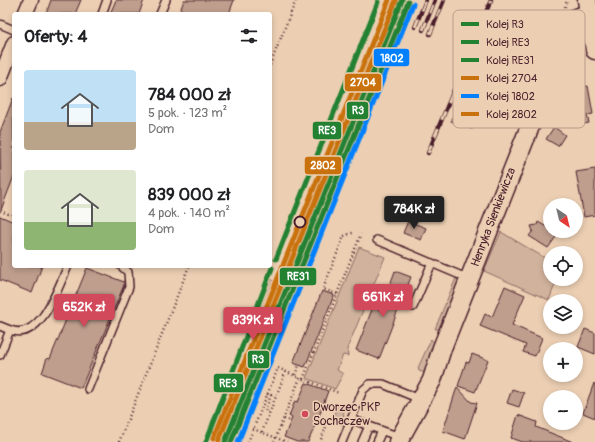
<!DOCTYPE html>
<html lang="pl">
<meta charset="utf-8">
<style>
:root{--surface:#fff;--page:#f2f2f2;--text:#202124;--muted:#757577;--accent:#d1495b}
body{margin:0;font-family:Pangolin,sans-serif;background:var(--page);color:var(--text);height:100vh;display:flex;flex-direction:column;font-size:15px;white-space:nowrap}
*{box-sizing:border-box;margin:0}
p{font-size:13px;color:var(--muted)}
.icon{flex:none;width:22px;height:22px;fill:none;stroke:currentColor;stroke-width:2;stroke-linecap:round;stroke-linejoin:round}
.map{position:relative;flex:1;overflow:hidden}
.drawer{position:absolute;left:12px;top:12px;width:260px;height:256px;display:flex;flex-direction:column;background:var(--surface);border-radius:4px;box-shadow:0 2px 6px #0003}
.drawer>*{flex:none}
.needle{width:26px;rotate:145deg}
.controls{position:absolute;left:543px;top:198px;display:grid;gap:8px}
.controls a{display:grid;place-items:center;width:40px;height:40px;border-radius:50%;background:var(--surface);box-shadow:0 2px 6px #0003;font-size:20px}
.price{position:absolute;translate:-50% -34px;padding:0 9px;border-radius:4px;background:var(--accent);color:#fff;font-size:13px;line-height:26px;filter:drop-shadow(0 1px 2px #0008)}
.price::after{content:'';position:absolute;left:50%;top:24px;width:12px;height:9px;margin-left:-6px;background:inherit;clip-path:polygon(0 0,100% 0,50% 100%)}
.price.current{background:#222;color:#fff}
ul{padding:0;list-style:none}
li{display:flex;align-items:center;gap:12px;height:100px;padding:0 12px}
li span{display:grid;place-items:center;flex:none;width:112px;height:80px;border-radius:4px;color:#555}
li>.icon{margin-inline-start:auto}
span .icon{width:48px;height:48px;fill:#fffc;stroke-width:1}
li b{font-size:17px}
h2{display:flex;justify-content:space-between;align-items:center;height:48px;padding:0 12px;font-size:17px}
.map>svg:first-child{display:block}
.green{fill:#d1b39d;stroke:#8e6964}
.building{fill:#bf9e8d;stroke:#4a1f2b}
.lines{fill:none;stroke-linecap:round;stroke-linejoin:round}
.service-casing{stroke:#4a1f2b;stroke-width:10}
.minor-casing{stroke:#4a1f2b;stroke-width:17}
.tertiary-casing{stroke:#4a1f2b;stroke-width:21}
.path{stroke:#4a1f2b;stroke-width:2.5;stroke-dasharray:1 3;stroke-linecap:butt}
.service{stroke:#eccfb3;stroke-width:7}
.minor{stroke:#eccfb3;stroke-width:14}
.tertiary{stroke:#eccfb3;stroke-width:18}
.rail-casing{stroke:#4a1f2b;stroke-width:4.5}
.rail{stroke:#eccfb3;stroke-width:3;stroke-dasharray:9;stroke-linecap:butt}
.rail-1-casing{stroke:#eccfb3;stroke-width:8}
.rail-2-casing{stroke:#eccfb3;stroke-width:8}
.rail-3-casing{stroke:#eccfb3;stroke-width:8}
.rail-4-casing{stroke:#eccfb3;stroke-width:8}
.rail-5-casing{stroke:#eccfb3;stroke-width:8}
.rail-6-casing{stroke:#eccfb3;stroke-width:8}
.rail-1{stroke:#238132;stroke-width:5}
.rail-2{stroke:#238132;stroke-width:5}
.rail-3{stroke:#238132;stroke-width:5}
.rail-4{stroke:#c9720d;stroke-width:5}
.rail-5{stroke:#0080ff;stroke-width:5}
.rail-6{stroke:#c9720d;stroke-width:5}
.stop-dot{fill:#eccfb3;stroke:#4a1f2b;stroke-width:2}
.poi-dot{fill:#d1495b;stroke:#eccfb3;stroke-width:1.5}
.labels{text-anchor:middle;stroke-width:3;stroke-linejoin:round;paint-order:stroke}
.street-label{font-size:12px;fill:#4a1f2b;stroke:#eccfb3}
.poi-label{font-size:12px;fill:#4a1f2b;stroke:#eccfb3;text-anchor:start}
.key{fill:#eccfb3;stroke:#bb9a8a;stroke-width:1}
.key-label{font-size:11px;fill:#4a1f2b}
.line-badge{stroke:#eccfb3;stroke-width:1.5}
.badge-label{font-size:11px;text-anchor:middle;font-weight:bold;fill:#fff}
</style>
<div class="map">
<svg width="595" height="442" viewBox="0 0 595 442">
<rect width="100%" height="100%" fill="#eccfb3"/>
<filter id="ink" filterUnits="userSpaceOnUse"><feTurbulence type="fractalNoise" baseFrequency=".025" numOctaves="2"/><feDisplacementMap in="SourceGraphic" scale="8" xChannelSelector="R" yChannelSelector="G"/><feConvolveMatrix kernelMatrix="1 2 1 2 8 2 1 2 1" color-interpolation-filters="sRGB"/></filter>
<g filter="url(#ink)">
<!-- green -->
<g class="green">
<path d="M501,232l49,29v18h7l-8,21 -65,-29z"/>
<path d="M359,247l26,10 -38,92 1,7 -5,-1 -6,15 6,4 -8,15 -29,-11z"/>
<path d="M456,278l4,6 -19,45h-6z"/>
<path d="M431,339l4,5 -9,29 -7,-2 -1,-3z"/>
<path d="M338,405l6,2 -1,18 -11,-6z"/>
</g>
<!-- building -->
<g class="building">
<path d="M51,0h30l-6,14h-29z"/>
<path d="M116,0h28l-5,14h-29z"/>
<path d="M184,0h50l-5,14h-50z"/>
<path d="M479,51l21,9 -28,69 -21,-8z"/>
<path d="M588,86l5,28 -6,1 2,8 -12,2 -7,-36z"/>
<path d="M13,98l1,78 -13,34 -1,-78z"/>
<path d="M554,127l11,8 -7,11 -12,-7z"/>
<path d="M595,169v46l-11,2 -8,-45z"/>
<path d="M0,216l14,6v44h28l-10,27 -32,-13z"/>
<path d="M408,221l18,7 -5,12 -18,-7z"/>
<path d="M538,222l12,7v2l8,3 -10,14 -19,-12 4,-5 -2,-5 6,-1z"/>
<path d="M87,268l37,14v3l-43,103 -39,-15 5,-15 3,1z"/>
<path d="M395,271l16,6 -32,82 -23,-9 17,-43 8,3z"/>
<path d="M270,279l12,5 -46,118 -13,-4z"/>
<path d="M505,286l20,9 -13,30 30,13 -7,18 -12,-4 3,-7 -46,-19 5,-12 7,3z"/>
<path d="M322,291l12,4 -29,72 -12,-4z"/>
<path d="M585,329l10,4v21l-17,-7z"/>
<path d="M472,354l16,6 -13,32 -17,-6 8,-24 3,1z"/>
<path d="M306,383l22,8 -10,28 -10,23h-11l-13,-5 8,-19 -3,-2 6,-15 3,1z"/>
<path d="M594,383l1,1v34l-12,-5z"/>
<path d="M457,387l14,15 6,1 -12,36 -22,-8z"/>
<path d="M512,389l12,4 -5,14 -12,-4z"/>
<path d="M518,415l19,7 -1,5 37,15h-50l-12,-4z"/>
</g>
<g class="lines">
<!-- service casing -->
<g class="service-casing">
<g id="service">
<path d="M102,14l5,-14"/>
<path d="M160,14l6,-14"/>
<path d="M0,24l14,6"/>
<path d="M377,240l92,39"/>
<path d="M413,307l19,-44"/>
<path d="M0,326l10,4 -10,25"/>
<path d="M10,330c31,12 48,-43 58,-64"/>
<path d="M88,389l41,-102 -1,-15 -7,-6"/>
<path d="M351,419l18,7"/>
<path d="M342,442l21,-52 7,-6h13l39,16"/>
<path d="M362,442l7,-16 31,11"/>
<path d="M377,442l5,-11"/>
</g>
</g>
<!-- minor casing -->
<g class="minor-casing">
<g id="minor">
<path d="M25,14l6,-14"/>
<path d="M0,79l14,-36"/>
</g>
</g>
<!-- tertiary casing -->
<g class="tertiary-casing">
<g id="tertiary">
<path d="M587,0l8,50"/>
<path d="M398,442l34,-62 10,-32 104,-262 19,-60 9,-7 15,-6"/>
</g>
</g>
<!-- path -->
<g class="path">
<path d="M565,7l2,-7"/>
<path d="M270,65l26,-65"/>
<path d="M0,211l14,5"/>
<path d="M337,294l-14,-5 21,-53 11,-4"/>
<path d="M295,375l4,-10"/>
<path d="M303,379l58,-145"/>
<path d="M267,394l4,1 -6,16 4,2"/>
<path d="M284,419l6,2"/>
<path d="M318,419l10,3 -8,20"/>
<path d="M253,429l34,13"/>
<path d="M262,432l24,-61"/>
<path d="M119,442l70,-176"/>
<path d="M248,442l30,-74 22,10"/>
<path d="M274,442l26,-64 39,15"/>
</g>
<!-- service -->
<use href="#service" class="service"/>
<!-- minor -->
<use href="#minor" class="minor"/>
<!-- tertiary -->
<use href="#tertiary" class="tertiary"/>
<!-- rail casing -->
<g class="rail-casing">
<g id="rail">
<path d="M415,27l11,-27"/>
<path d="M423,30l12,-30"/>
<path d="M430,34l14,-34"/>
<path d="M428,153l63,-153"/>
</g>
</g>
<!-- rail -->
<use href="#rail" class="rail"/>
<!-- rail-1 casing -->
<g class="rail-1-casing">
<path id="rail-1" d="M225,442l177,-442"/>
</g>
<!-- rail-2 casing -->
<g class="rail-2-casing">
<g id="rail-2">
<path d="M276,259l102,-257"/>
<path d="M206,442l66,-174"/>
</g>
</g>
<!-- rail-3 casing -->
<g class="rail-3-casing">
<path id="rail-3" d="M231,442l177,-440"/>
</g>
<!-- rail-4 casing -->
<g class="rail-4-casing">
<path id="rail-4" d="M219,440l177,-440"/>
</g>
<!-- rail-5 casing -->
<g class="rail-5-casing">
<path id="rail-5" d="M238,442l175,-438"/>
</g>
<!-- rail-6 casing -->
<g class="rail-6-casing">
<path id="rail-6" d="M214,438l175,-438"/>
</g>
<!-- rail-1 -->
<use href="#rail-1" class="rail-1"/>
<!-- rail-2 -->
<use href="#rail-2" class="rail-2"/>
<!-- rail-3 -->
<use href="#rail-3" class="rail-3"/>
<!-- rail-4 -->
<use href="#rail-4" class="rail-4"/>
<!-- rail-5 -->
<use href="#rail-5" class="rail-5"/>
<!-- rail-6 -->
<use href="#rail-6" class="rail-6"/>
</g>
</g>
<!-- markers -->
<circle class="stop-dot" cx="300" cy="222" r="5.5"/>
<circle class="poi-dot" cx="305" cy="414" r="4"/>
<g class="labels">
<!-- street labels -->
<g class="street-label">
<text transform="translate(493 217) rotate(-69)" y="4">Henryka Sienkiewicza</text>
</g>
<!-- poi labels -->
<g class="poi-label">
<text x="313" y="411">Dworzec PKP<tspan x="313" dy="14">Sochaczew</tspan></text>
</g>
</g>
<!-- legend -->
<rect x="453" y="10" width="132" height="118" rx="6" class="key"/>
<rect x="461" y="22" width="18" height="4" fill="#238132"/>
<rect x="461" y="40" width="18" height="4" fill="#238132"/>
<rect x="461" y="58" width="18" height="4" fill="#238132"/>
<rect x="461" y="76" width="18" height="4" fill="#c9720d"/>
<rect x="461" y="94" width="18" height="4" fill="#0080ff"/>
<rect x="461" y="112" width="18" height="4" fill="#c9720d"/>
<g class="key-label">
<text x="486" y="28">Kolej R3</text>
<text x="486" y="46">Kolej RE3</text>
<text x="486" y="64">Kolej RE31</text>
<text x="486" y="82">Kolej 2704</text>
<text x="486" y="100">Kolej 1802</text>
<text x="486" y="118">Kolej 2802</text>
</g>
<g class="line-badge">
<rect x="373" y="48" width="37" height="19" rx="4" fill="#0080ff"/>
<rect x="344" y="73" width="38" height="19" rx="4" fill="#c9720d"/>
<rect x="346" y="101" width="23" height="19" rx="4" fill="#238132"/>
<rect x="312" y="121" width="30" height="19" rx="4" fill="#238132"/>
<rect x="304" y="156" width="38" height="19" rx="4" fill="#c9720d"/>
<rect x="279" y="267" width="38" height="19" rx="4" fill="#238132"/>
<rect x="247" y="350" width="23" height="19" rx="4" fill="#238132"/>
<rect x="213" y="373" width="31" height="20" rx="4" fill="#238132"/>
</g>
<g class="badge-label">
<text x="392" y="62">1802</text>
<text x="363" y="86">2704</text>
<text x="358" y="114">R3</text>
<text x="327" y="134">RE3</text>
<text x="323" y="169">2802</text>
<text x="298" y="280">RE31</text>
<text x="258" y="363">R3</text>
<text x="228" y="387">RE3</text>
</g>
</svg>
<div class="controls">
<a><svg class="needle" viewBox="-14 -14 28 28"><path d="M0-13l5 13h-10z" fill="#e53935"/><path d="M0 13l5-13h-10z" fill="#757577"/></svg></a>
<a><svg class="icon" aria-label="locate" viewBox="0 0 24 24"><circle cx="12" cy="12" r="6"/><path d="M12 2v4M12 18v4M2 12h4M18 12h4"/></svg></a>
<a><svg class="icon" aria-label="layers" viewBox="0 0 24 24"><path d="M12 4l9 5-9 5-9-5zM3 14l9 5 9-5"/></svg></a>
<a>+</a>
<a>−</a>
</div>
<b class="price current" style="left:414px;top:230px">784K zł</b>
<b class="price" style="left:383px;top:318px">661K zł</b>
<b class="price" style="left:84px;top:328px">652K zł</b>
<b class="price" style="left:253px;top:341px">839K zł</b>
<section class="drawer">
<h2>Oferty: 4<svg class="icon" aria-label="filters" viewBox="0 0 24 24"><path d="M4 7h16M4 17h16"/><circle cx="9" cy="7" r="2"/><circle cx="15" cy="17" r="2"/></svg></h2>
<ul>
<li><span style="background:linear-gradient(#bfe0f5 65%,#b9a48a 0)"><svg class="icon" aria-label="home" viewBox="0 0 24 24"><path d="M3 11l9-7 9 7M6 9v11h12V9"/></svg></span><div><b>784 000 zł</b><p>5 pok. · 123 m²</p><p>Dom</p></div></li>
<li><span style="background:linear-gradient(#dfe7d0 65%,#8fb573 0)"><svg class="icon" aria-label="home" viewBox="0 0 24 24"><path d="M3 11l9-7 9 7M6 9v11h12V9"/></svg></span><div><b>839 000 zł</b><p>4 pok. · 140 m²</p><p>Dom</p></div></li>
</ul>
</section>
</div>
